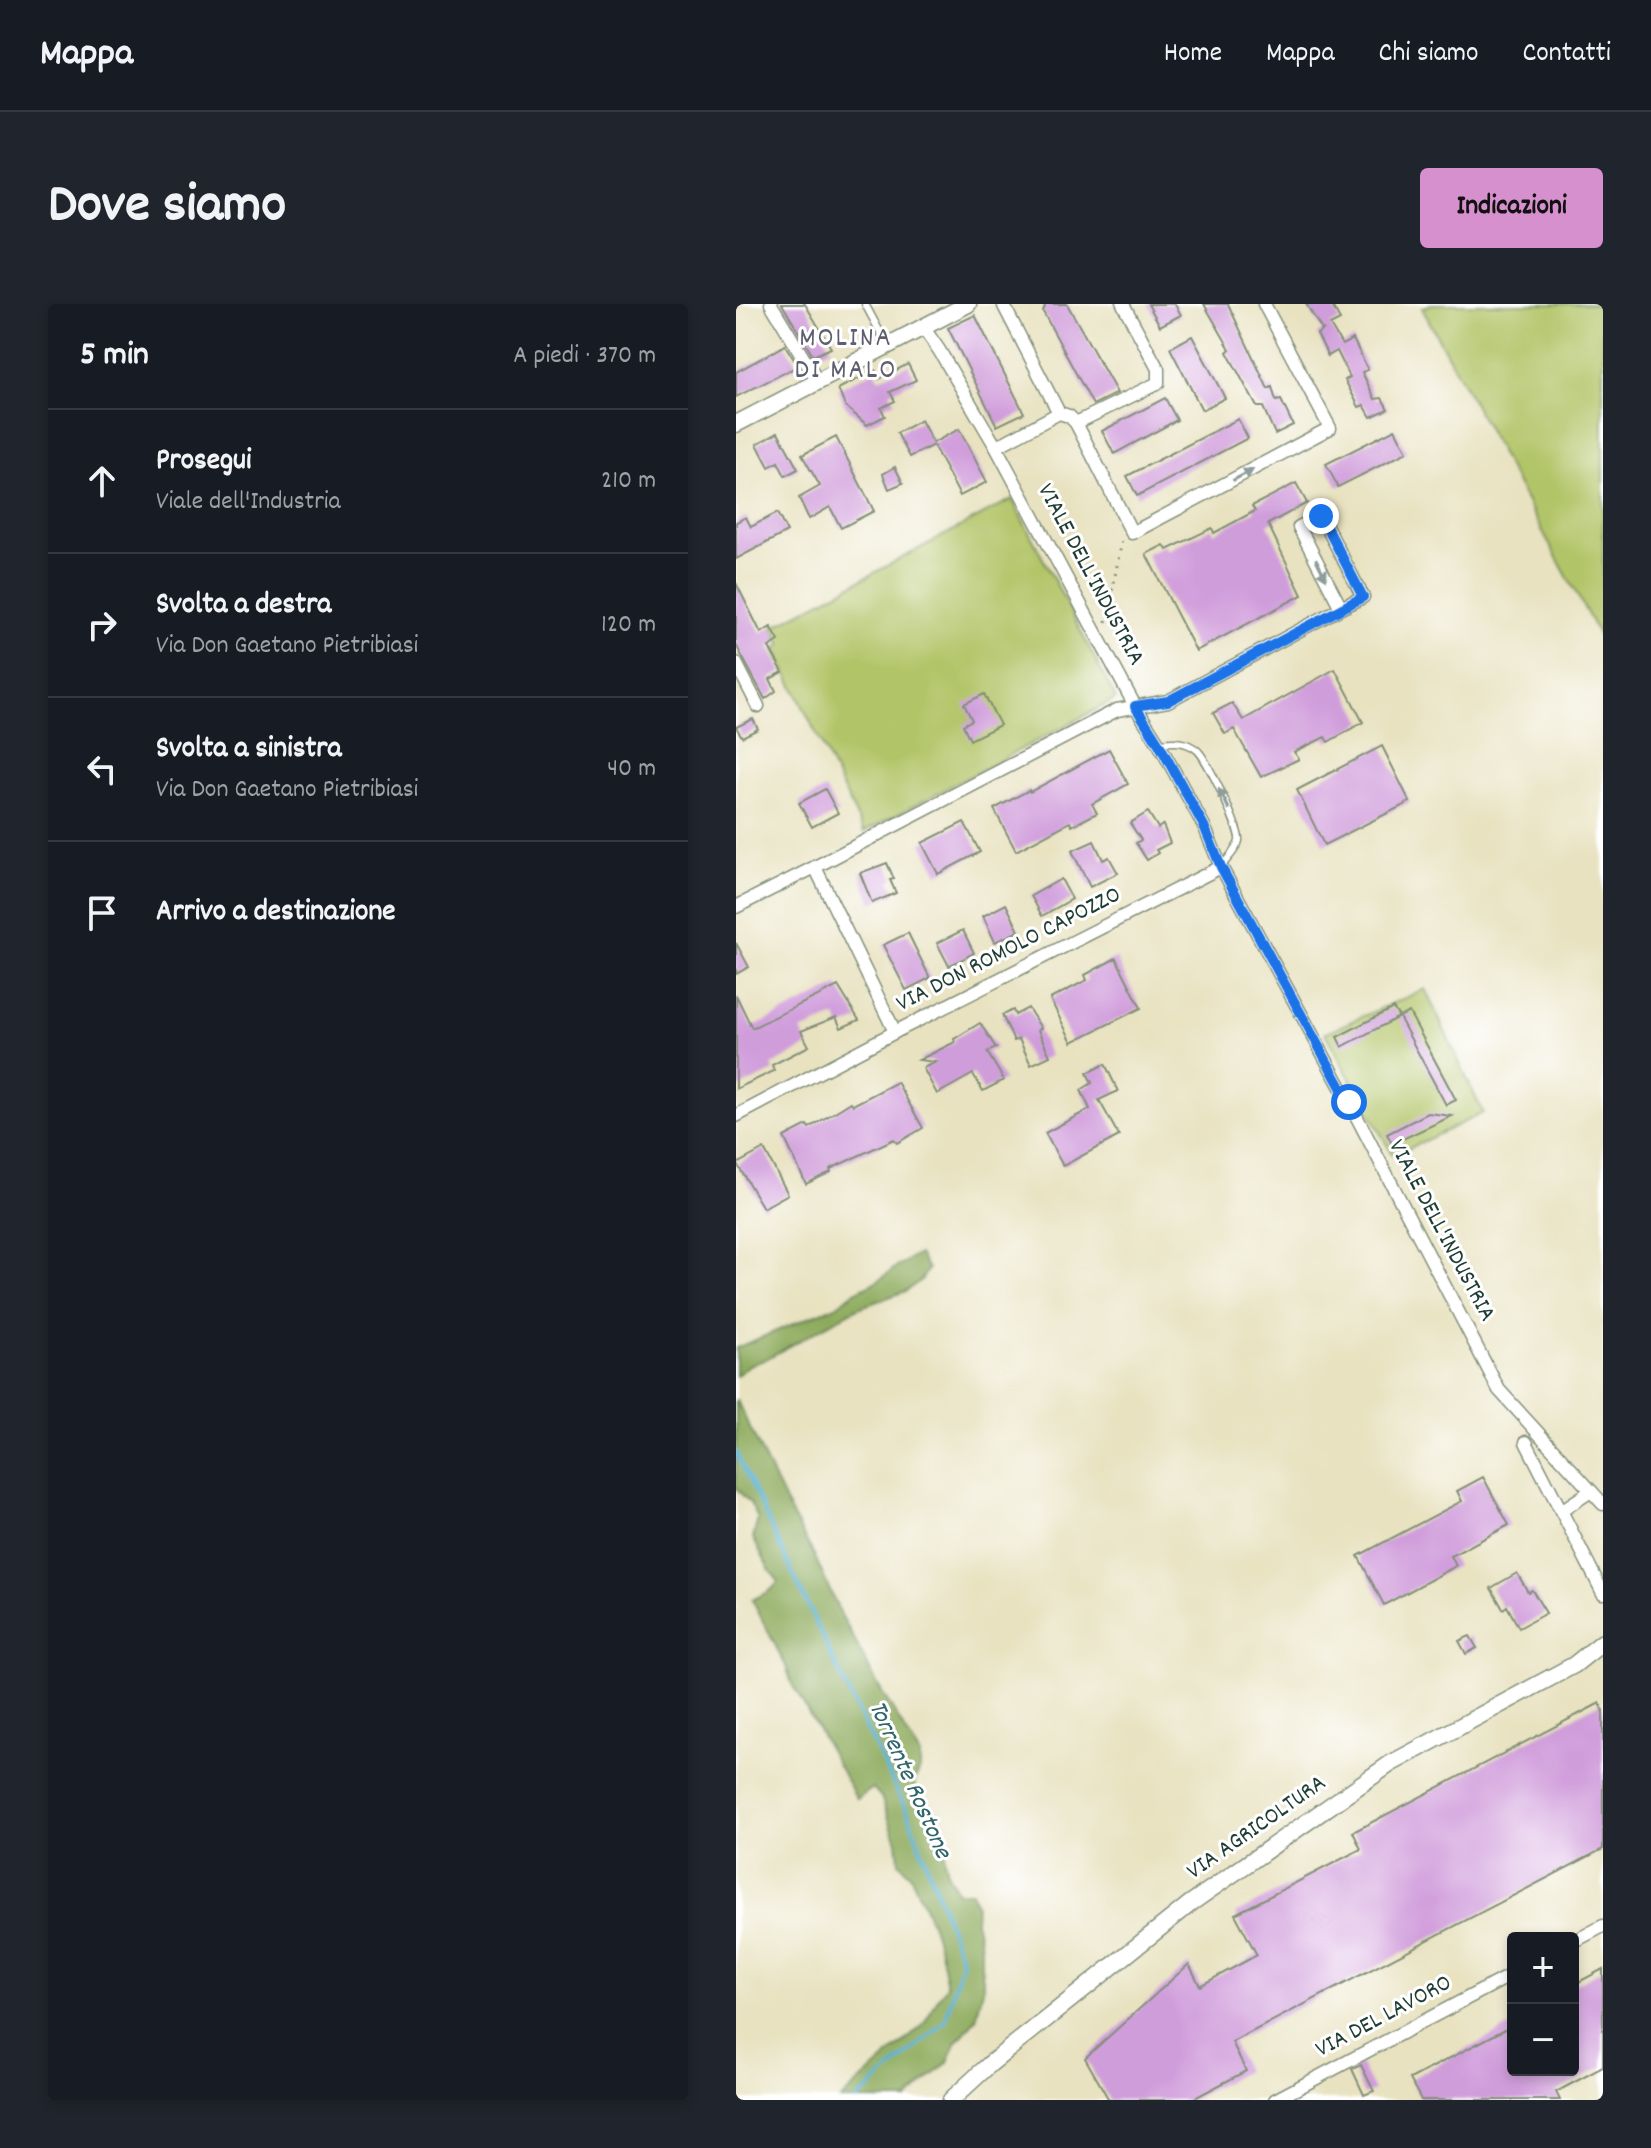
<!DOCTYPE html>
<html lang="it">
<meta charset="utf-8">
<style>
:root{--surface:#171b24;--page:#20242c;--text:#f1f3f6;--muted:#9ea1a6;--line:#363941;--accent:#d690ce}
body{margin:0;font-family:Dekko,sans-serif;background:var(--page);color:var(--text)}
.controls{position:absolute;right:24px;bottom:24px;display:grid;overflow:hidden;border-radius:8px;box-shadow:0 4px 12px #0003}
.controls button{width:72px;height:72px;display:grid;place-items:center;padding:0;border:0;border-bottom:2px solid var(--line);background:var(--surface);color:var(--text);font:40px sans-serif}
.stop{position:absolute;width:24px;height:24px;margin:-18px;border:6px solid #1a73e8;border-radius:50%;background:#fff}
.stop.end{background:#1a73e8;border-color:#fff;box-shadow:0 2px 8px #0008}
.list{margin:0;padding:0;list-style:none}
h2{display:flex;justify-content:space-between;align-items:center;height:104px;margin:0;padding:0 32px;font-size:34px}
h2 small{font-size:26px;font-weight:400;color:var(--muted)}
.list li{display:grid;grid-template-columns:52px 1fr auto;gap:24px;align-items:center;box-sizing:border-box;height:144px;padding:0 32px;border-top:2px solid var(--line)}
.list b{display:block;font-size:30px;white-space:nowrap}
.list p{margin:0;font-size:26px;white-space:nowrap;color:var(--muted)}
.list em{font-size:26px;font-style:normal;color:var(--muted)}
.icon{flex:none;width:44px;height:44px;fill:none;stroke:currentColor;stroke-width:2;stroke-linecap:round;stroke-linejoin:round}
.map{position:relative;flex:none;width:867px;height:1796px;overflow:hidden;border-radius:8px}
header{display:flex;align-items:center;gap:48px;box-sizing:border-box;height:112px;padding:0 40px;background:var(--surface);border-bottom:2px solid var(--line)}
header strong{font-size:38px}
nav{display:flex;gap:44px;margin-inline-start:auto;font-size:28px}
.intro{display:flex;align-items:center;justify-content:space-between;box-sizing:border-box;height:192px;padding:0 48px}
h1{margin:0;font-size:56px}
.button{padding:20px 36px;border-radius:8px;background:var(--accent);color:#111;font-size:28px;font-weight:700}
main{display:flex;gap:48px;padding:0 48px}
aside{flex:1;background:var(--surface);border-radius:8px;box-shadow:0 4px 12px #0003}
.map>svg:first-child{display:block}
.green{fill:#b2c468;stroke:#68804e;stroke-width:2}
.forest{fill:#8daa5c;stroke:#567448;stroke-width:2}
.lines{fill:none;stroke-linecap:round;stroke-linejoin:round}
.stream{stroke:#51aecf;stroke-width:4}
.building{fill:#d09ddb}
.lane-casing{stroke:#84907a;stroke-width:9}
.street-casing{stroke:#84907a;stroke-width:15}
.secondary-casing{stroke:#84907a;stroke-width:19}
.path{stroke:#84907a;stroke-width:3;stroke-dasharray:2 6;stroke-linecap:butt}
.lane{stroke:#fff;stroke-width:6}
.street{stroke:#fff;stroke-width:12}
.secondary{stroke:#fff;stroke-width:16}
.oneway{fill:#8f9e9a}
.route{stroke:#1a73e8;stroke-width:10}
.labels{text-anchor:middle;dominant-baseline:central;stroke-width:6;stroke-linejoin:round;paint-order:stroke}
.street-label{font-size:24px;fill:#1f3d34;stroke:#fff}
.water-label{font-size:26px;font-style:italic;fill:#30656a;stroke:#fff}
.quarter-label{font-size:28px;letter-spacing:2px;fill:#5d5f6e;stroke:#fff}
</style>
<header>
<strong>Mappa</strong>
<nav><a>Home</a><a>Mappa</a><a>Chi siamo</a><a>Contatti</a></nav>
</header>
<div class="intro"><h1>Dove siamo</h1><a class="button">Indicazioni</a></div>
<main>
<aside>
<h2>5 min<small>A piedi · 370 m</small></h2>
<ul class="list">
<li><svg class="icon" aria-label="ahead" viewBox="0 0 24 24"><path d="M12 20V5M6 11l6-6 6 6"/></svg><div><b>Prosegui</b><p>Viale dell'Industria</p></div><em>210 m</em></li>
<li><svg class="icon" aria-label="right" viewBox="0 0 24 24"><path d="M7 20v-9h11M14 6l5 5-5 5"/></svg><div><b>Svolta a destra</b><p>Via Don Gaetano Pietribiasi</p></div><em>120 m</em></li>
<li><svg class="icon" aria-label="left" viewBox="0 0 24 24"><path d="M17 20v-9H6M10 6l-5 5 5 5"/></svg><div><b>Svolta a sinistra</b><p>Via Don Gaetano Pietribiasi</p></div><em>40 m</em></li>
<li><svg class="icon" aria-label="arrive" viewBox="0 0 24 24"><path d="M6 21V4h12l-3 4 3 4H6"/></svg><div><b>Arrivo a destinazione</b></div></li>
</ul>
</aside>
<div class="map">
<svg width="867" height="1796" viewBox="0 0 867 1796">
<rect width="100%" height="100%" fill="#fff"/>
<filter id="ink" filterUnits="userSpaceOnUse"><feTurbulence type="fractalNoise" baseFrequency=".0125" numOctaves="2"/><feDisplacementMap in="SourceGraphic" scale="16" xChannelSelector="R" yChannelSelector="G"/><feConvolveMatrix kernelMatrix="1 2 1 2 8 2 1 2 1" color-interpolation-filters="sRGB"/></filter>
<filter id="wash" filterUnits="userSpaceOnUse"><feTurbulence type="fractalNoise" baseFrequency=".006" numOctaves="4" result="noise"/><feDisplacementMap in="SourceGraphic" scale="32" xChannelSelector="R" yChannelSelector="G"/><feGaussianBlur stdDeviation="1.8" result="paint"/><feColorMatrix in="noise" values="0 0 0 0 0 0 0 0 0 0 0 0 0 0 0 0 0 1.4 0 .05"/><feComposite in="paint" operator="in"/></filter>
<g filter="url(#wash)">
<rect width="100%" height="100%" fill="#e8e2c0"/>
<g class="green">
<path d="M695 0H867V339L686 4Z"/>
<path d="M276 195 380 395 128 528 39 345 46 341 37 323Z"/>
<path d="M689 685 747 809 657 852 589 729Z"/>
</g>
<g class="forest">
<path d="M183 950 192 965 185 976 170 987 122 1004 28 1056 13 1061 0 1072V1044L100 1002 117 989 143 976 159 964Z"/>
<path d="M0 1095 49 1198 78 1251 102 1305 144 1385 184 1451V1465L178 1478 181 1494 196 1516 210 1541 208 1554 211 1568 221 1588H235L240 1601 239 1617 245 1642V1662L248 1681 240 1715 220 1739 212 1758 171 1796H104L186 1722C196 1709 200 1694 211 1682L204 1646 194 1616 174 1570 163 1558 161 1537 145 1493 137 1484 121 1495 56 1380 50 1362 16 1296C25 1291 38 1287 42 1277L33 1265 17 1234 22 1215 14 1199 0 1184Z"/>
</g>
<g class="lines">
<path class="stream" d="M0 1148 116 1396 171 1507 226 1657 209 1718 120 1796"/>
</g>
<g id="blocks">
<g class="building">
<path d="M46 0H69L95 44 77 52Z"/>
<path d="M310 0H331L381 89 357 101 307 8Z"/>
<path d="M412 0H439L445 11 424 22Z"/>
<path d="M468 0H492L532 85 536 83 540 97 545 96 557 121 539 130 527 103H521L491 48 494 45Z"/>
<path d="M570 0H595L604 16 594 21 606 41 617 35 632 66 626 68 639 95 646 94 652 105 635 113 628 101 623 103 609 76 614 73 601 47 592 52 581 30 588 25 586 26Z"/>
<path d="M239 11 288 109 261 122 212 24Z"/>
<path d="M456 32 489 94 466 106 434 44Z"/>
<path d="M49 41 62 62 0 93V68Z"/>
<path d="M172 60 180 76 154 88 159 97 145 104 149 112 131 121 109 102 102 85 139 66 143 75Z"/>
<path d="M429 94 441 116 378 150 366 127Z"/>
<path d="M502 115 512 134 401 192 391 172Z"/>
<path d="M185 116 197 139 223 125 251 178 224 192 197 141 174 153 161 129Z"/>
<path d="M659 125 671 148 602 183 590 160Z"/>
<path d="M42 128 62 165 49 172 42 158 33 163 21 140Z"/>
<path d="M100 133 138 207 105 224 94 203 73 215 63 194 84 182 66 151Z"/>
<path d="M159 163 167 179 153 185 147 170Z"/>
<path d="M560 179 571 199 532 220 566 291 460 347 410 250 428 241 431 246 476 224 478 229 519 207 516 202Z"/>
<path d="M41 209 51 228 0 255V218L10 213 15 223Z"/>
<path d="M0 279 25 329 35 323 43 337 33 343 47 368 34 375 40 387 29 395 0 341Z"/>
<path d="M599 365 627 418 592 438 589 433 558 448 563 455 525 473 498 425 489 430 477 409 496 399 507 416Z"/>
<path d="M248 390 264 421 234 436 227 421 236 416 228 400Z"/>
<path d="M17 415 22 425 6 433 0 423Z"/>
<path d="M646 442 674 498 588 541 561 486Z"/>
<path d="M373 445 392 480 356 500 361 509 336 522 334 518 280 547 258 505 293 486 294 488Z"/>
<path d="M89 485 102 509 76 523 63 499Z"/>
<path d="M412 508 422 524 427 521 434 539 420 546 422 549 411 556 400 539 405 536 394 519Z"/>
<path d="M228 518 244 548 202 570 186 539Z"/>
<path d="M358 537 367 556 373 553 382 569 354 583 336 547Z"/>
<path d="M151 559 158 575 154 576 160 589 136 599 124 569Z"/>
<path d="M325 575 336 595 306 612 295 592Z"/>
<path d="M270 600 283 627 259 638 247 612Z"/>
<path d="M227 626 238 649 213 662 201 639Z"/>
<path d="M172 629 194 674 170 686 147 641Z"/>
<path d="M0 639 13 663 0 670Z"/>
<path d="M380 654 405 704 336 738 314 695 351 676 349 671Z"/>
<path d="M102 682 123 716 105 724 100 713 65 727 73 742 36 761 38 767 0 785V691L16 724Z"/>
<path d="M292 704 305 724 302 726 314 752 295 761 283 735 278 737 266 711 277 706 279 711Z"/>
<path d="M657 704 663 713 606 743 601 733Z"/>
<path d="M673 708 720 796 710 801 663 713Z"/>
<path d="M244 719 260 744 251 748 268 776 247 787 237 770 201 790 187 764 200 758 183 756 219 738 218 735Z"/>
<path d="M369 760 382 787 363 796 383 832 327 862 309 829 354 805 345 786 356 779 351 769Z"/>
<path d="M161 778 187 824 161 839 158 835 94 865 95 868 70 880 48 833 71 821 73 824 115 798 117 801Z"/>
<path d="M692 809 716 812 656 840 651 830Z"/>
<path d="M28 845 52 890 27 904 1 860Z"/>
<path d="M747 1173 773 1221 715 1252 720 1262 648 1301 622 1252 726 1197 721 1187Z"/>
<path d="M781 1269 792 1288 796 1286 810 1309 783 1324 771 1302 767 1305 755 1284Z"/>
<path d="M734 1332 741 1344 730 1350 723 1337Z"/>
<path d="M864 1399 867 1406V1545L496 1738 510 1767 455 1796H373L349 1754 453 1660 464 1682 521 1651 499 1610 625 1545 617 1528Z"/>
<path d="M867 1665V1763L820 1788 824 1796H685L674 1775 777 1721V1766H837V1681Z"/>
<path d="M625 1761 638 1787 628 1791 616 1765Z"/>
</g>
</g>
</g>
<g filter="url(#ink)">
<use href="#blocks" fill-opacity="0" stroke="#84907a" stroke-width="2"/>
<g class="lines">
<g class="lane-casing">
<g id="lane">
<path d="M129 0 151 41"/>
<path d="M425 439C438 437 450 437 461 446 470 453 505 526 503 537 501 546 490 556 485 563"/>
</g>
</g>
<g class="street-casing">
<g id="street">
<path d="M35 0 82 78"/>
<path d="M268 2 323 109"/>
<path d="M187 23 203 46 260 143 399 402 423 440 468 522 485 563 613 798 763 1086 867 1200"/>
<path d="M340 119 422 79V65L387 0"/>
<path d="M260 143 323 109 333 112 340 119 396 229 594 124 528 0"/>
<path d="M0 359 22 402"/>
<path d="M485 563 159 728 79 563 381 406 432 397 605 304 627 293 585 212 563 223 605 304"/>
<path d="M0 603 79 563"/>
<path d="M0 812 159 728"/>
<path d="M790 1138 867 1289"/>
<path d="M825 1207 855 1187"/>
<path d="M837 1638 867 1622"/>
<path d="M539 1796 777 1670"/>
</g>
</g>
<g class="secondary-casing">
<g id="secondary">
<path d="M0 120 232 0"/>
<path d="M215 1796 254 1760 455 1599 654 1460 838 1361 867 1338"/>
</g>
</g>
<path class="path" d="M370 318 386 236"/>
<use href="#lane" class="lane"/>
<use href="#street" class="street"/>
<use href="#secondary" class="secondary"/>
</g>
<defs><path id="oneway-solid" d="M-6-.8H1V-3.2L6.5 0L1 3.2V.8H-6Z" transform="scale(2)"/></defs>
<g class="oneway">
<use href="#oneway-solid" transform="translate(507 171) rotate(-28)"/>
<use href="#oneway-solid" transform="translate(585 265) rotate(63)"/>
<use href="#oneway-solid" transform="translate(488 495) rotate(-117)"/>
</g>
</g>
<g class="lines" filter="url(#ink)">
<path class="route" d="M585 212 627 293 432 397 399 402 423 440 468 522 485 563 613 798"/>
</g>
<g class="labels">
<g class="street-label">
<text transform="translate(354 271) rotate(62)">VIALE DELL'INDUSTRIA</text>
<text transform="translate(273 646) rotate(-27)">VIA DON ROMOLO CAPOZZO</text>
<text transform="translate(705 927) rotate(62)">VIALE DELL'INDUSTRIA</text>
<text transform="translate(521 1524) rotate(-35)">VIA AGRICOLTURA</text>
<text transform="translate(648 1713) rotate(-28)">VIA DEL LAVORO</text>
</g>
<g class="water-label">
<text transform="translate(173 1476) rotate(66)">Torrente Rostone</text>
</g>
<g class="quarter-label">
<text x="110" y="36">MOLINA<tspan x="110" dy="32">DI MALO</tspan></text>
</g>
</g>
</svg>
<div class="controls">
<button>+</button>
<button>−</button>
</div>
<div class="stop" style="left:613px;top:798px"></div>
<div class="stop end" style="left:585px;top:212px"></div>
</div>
</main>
